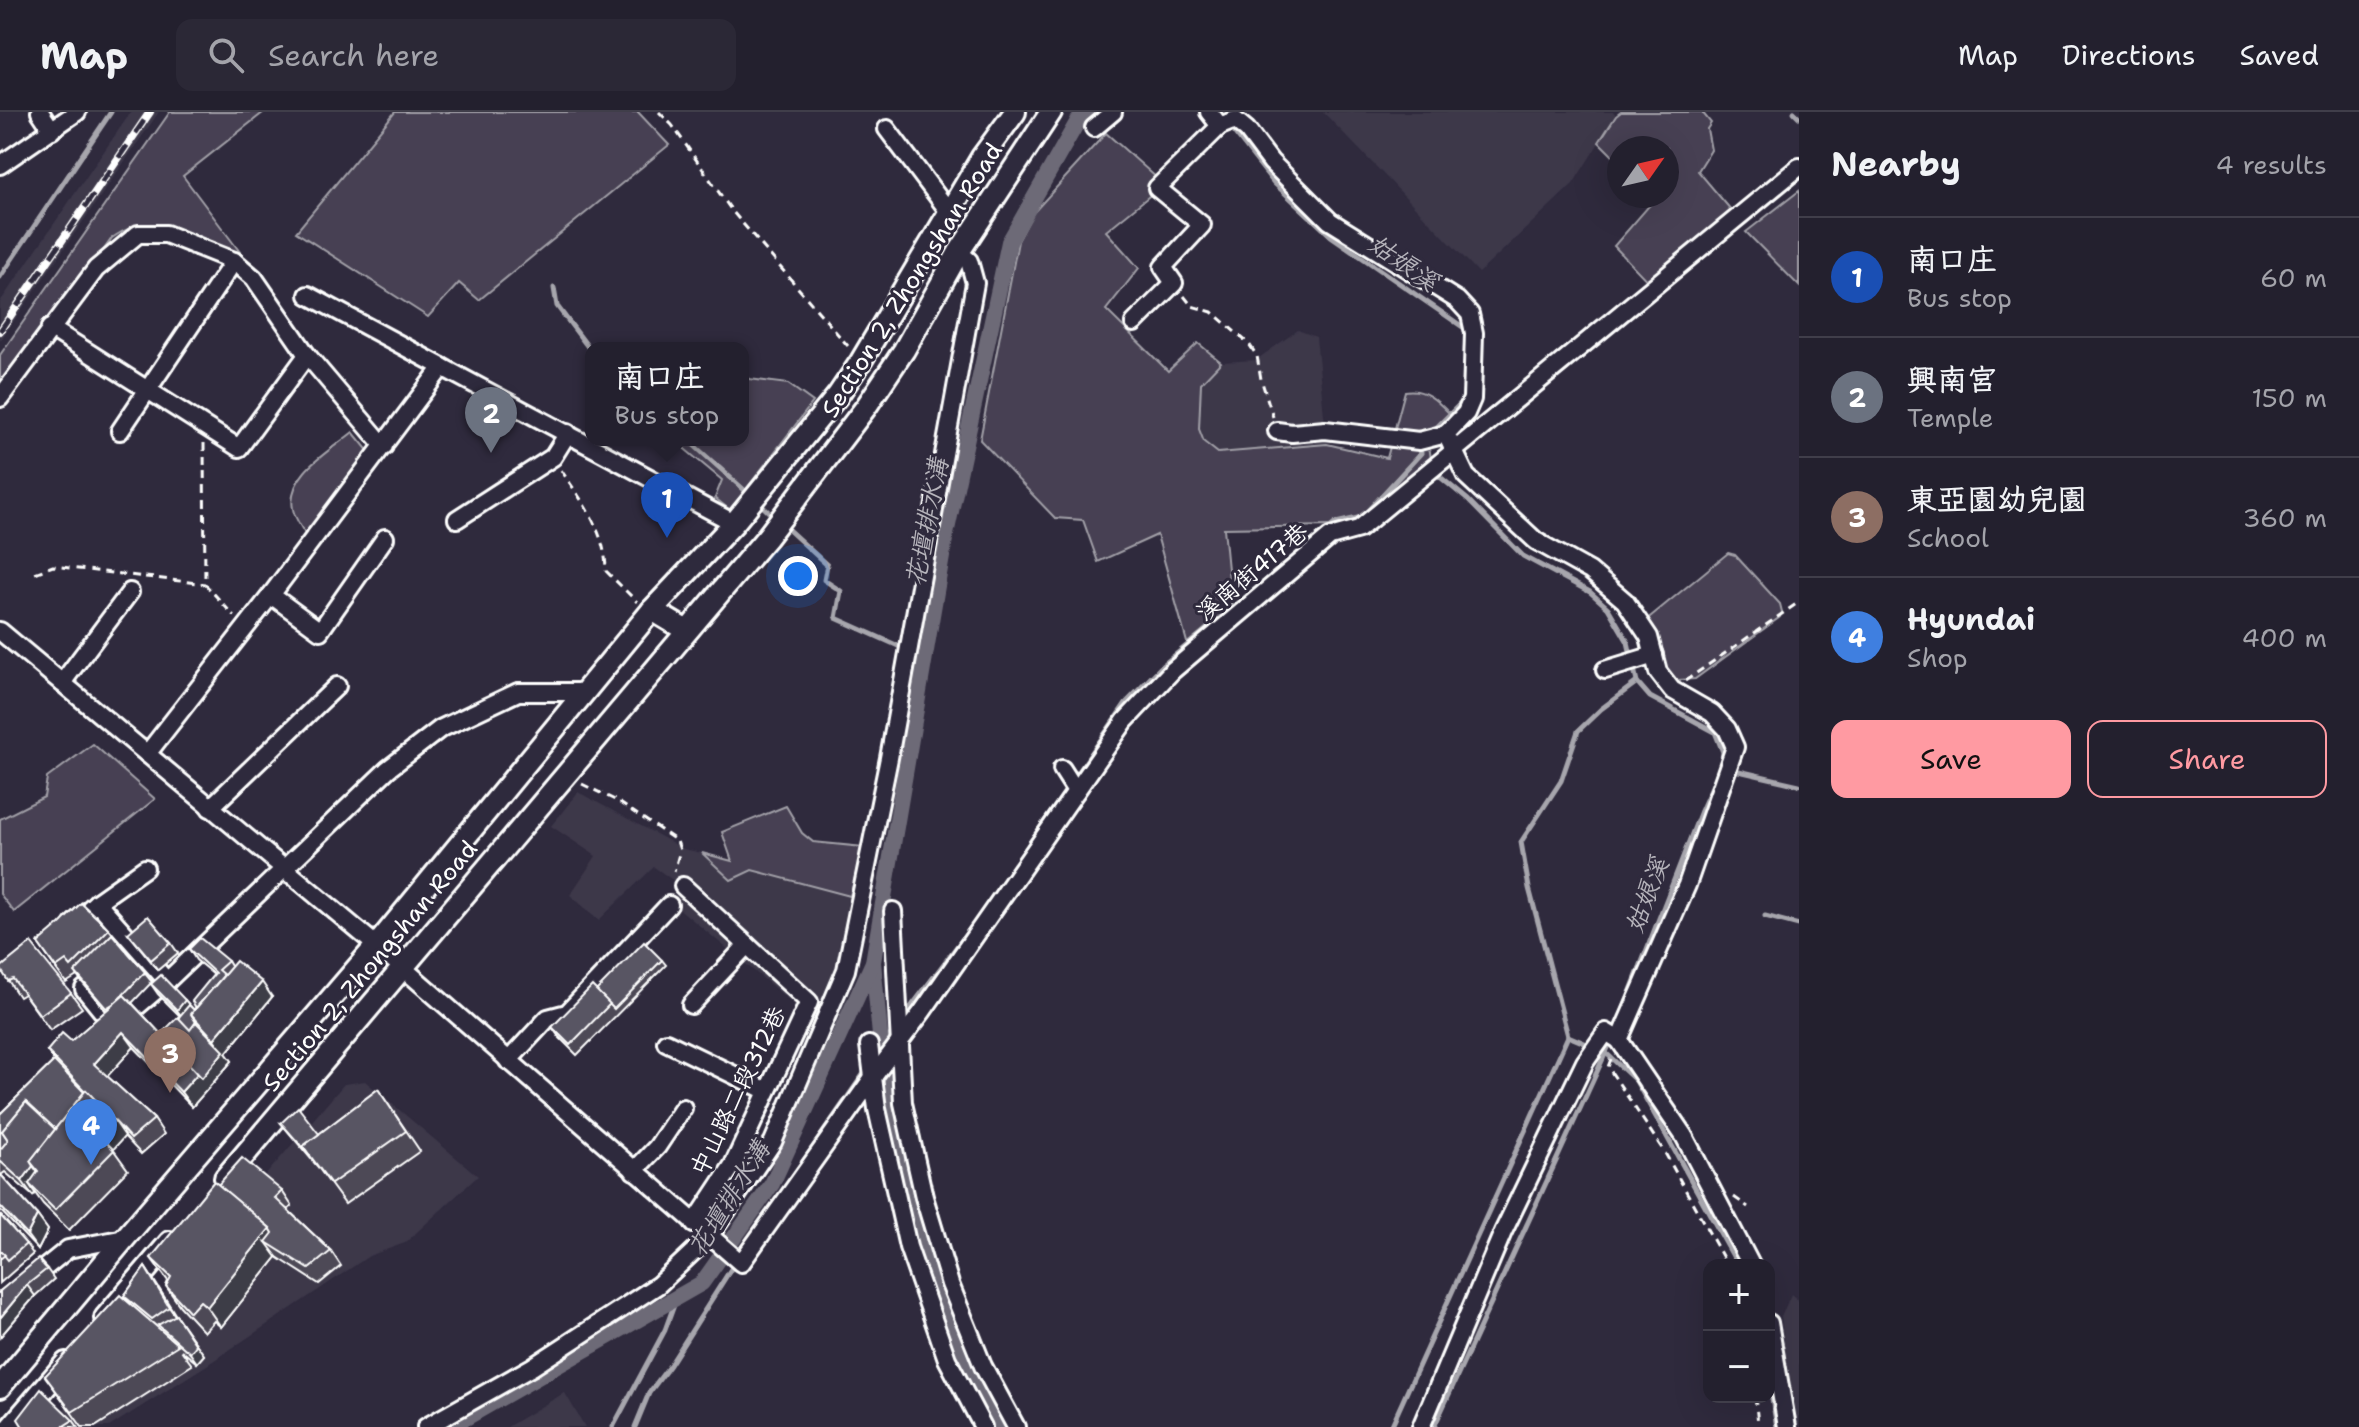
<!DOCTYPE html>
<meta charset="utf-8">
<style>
:root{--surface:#23202e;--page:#2b2836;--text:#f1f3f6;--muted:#a3a3aa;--line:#403e4a;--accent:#ff9aa2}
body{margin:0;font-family:"Shantell Sans","LXGW WenKai TC",sans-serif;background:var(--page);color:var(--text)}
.controls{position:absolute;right:24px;bottom:24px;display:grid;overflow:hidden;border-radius:16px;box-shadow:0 8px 32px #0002}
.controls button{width:72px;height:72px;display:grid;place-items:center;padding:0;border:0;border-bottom:2px solid var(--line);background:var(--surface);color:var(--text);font:40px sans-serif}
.compass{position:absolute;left:1607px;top:24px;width:72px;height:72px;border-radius:50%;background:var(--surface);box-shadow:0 8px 32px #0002;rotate:56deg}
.you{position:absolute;left:798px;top:464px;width:28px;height:28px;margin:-20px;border:6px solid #fff;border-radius:50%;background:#1a73e8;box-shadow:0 0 0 12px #1a73e833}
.badge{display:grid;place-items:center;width:52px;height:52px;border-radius:50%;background:var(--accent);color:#fff;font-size:26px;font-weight:700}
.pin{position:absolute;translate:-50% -66px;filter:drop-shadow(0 2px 4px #0008)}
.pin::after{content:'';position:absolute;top:42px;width:28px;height:24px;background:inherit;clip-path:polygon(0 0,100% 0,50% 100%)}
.popup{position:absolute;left:585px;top:230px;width:164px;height:104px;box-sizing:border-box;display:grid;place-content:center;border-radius:16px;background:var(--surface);filter:drop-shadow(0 2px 6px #0005);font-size:26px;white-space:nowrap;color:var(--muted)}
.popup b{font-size:30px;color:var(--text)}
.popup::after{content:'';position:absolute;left:50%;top:100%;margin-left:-16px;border:16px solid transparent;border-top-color:var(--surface)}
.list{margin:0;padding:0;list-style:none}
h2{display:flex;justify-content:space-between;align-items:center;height:104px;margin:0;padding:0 32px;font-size:34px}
h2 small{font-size:26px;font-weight:400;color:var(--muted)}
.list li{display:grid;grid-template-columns:52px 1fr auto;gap:24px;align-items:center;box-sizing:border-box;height:120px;padding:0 32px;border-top:2px solid var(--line)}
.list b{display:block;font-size:30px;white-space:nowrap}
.list p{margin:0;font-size:26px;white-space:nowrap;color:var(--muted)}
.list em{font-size:26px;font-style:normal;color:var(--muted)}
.actions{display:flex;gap:16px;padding:24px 32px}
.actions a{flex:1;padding:18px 0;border:2px solid var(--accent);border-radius:16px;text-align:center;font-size:28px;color:var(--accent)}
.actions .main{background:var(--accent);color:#111}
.icon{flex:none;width:44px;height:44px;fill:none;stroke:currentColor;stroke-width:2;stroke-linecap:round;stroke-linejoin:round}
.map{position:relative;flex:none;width:1799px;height:1315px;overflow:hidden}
header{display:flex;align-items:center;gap:48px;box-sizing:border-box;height:112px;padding:0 40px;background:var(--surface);border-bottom:2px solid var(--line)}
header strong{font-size:38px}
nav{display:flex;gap:44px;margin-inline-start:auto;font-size:28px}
.search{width:560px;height:72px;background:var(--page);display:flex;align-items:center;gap:20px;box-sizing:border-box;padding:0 28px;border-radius:16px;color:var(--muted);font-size:30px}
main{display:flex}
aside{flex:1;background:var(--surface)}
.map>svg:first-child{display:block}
.built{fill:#3c3749}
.green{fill:#464152;stroke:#a2a0a8;stroke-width:2}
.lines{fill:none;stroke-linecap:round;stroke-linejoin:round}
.stream{stroke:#a7a6ad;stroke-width:5}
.canal{stroke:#6d6a77;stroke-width:16}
.minor-casing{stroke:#fff;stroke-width:22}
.major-casing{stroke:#fff;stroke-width:26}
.path{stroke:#fff;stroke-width:3;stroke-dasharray:8 6;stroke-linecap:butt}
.minor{stroke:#2f2a3d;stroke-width:16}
.major{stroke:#2f2a3d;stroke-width:20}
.rail-casing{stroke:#fff;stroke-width:8}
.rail{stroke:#2f2a3d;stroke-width:5;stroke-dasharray:15;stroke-linecap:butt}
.wall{fill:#4d4956;stroke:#fff;stroke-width:2}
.shaded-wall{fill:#3e3c46;stroke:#fff;stroke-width:2}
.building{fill:#595564;stroke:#fff;stroke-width:2}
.labels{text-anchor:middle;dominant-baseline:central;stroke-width:6;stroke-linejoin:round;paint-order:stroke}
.street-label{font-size:24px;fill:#fff;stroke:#2f2a3d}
.water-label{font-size:26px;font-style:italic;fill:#b6b4bb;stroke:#2f2a3d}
</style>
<header>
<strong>Map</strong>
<div class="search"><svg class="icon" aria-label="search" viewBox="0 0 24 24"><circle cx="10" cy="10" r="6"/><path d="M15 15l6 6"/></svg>Search here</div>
<nav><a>Map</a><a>Directions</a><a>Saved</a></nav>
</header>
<main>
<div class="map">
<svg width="1799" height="1315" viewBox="0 0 1799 1315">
<rect width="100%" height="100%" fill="#2f2a3d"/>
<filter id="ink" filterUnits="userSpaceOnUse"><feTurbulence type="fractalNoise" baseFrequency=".0125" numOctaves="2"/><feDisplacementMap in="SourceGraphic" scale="16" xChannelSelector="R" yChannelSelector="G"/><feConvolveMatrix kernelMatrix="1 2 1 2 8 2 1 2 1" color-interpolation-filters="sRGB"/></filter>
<g filter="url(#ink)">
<g class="built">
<path d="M131 0H159L0 229V190Z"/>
<path d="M1323 0H1613L1616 4 1573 72 1479 161Z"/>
<path d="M1298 218 1316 225 1327 332 1218 341 1204 330 1199 317 1201 271 1221 250 1256 248Z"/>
<path d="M578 680 684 737 702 741 731 768 752 758 850 784 844 837 820 909 801 898 677 795 674 769 654 755 599 808 570 783 596 744 551 714Z"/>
<path d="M365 969 478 1064 405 1131 369 1144 207 1253 109 1315H49L344 972Z"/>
<path d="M1791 1182 1799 1189V1315H1792L1781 1205Z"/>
<path d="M565 1281 585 1315H507L564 1281Z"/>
</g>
<g class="green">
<path d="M170 0H264L183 64 246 148 242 155 152 114C136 112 125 117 112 126L0 286V243Z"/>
<path d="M395 0H638L669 33 479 188 459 171 428 205 296 120Z"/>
<path d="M1621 0H1702L1711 11 1707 17 1711 38 1698 59 1737 105 1653 175 1614 134 1655 87 1653 84H1667V36H1619V50L1599 30 1616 4Z"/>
<path d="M1106 21 1158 67 1153 81 1106 119 1139 156 1106 198 1168 259 1198 231 1221 250 1201 271 1199 317 1204 330 1218 341 1327 332 1387 346 1405 279C1429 275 1442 295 1458 310L1429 332 1432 356 1350 421 1334 414 1224 416 1232 499 1188 534 1157 423 1098 450 1083 408 1055 406 980 328 1018 129 1033 101Z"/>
<path d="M1799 79V174L1746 120Z"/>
<path d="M743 261 749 267 788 272 813 290 730 398 715 386 722 368 674 328H743Z"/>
<path d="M353 320 370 341 307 426C303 417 294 406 293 397 286 362 330 339 353 320Z"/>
<path d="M1728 441 1735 443 1780 492 1782 500 1780 505 1695 567 1678 568 1671 564 1645 509Z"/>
<path d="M93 632 155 687 14 800 0 782V707L44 685 47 666Z"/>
<path d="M786 694 802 721 813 730 863 735 850 784 752 758 731 768 702 741 732 749 722 720Z"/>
</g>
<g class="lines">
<g class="stream">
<path d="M1794 0 1799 5"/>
<path d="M1230 15 1274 71 1331 124 1470 220"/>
<path d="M0 165 111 0"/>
<path d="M554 176 557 194 591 239"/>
<path d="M1433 319 1463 289 1465 273"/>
<path d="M688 328 750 383"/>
<path d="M1439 364 1468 388 1523 444 1590 480 1608 496 1628 530 1637 570 1650 585 1715 620 1723 640 1721 654 1701 699 1617 914"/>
<path d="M758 390 774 405"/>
<path d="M781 411 827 453 824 468 841 479 836 506 925 546"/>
<path d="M1324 421 1336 411 1362 405 1421 341"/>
<path d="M1730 657 1799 673"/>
<path d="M1029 732 1126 591 1162 554 1310 432"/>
<path d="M1765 804 1799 813"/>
<path d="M902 907 976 809"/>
<path d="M1568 924 1594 935"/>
<path d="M1606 941 1636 969 1738 1153"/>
<path d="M874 946 894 918"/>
<path d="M786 1074 867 957"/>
<path d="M1769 1270 1777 1315"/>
<path d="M613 1315 665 1218 677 1185"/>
<path d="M635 1315 649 1281 670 1253 736 1149"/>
<path d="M1391 1315 1568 924 1529 776 1521 730 1561 669 1578 619 1601 597 1637 570"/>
<path d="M1434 1315 1612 927"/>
</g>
<g class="canal">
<path d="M873 850 881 934 909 1088 941 1193 1001 1315"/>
<path d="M450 1315 702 1171 772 1072 873 850 945 427 1009 130 1078 9 1087 0"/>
</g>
<g class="minor-casing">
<g id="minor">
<path d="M40 0 52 18"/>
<path d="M1209 0 1220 14 1235 8 1247 18 1271 50 1330 109 1457 188 1470 202 1474 221 1472 287 1466 301 1446 322 1466 364 1536 429 1590 459 1625 489 1649 525 1658 560 1672 578 1712 601 1727 617 1735 635 1687 773 1619 928"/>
<path d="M1094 16 1113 0"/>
<path d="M887 17 950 101"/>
<path d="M0 53 77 0"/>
<path d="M308 183 442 255"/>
<path d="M1134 211 1174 171 1163 155 1202 113 1157 76 1220 14"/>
<path d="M50 216 239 336 307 243"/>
<path d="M0 286 96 157 138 122H166L234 149 254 166 307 243 384 334"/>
<path d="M120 319 234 149"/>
<path d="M1277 319 1292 321 1325 318 1419 329 1446 322"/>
<path d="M457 407 553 345 568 321"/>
<path d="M271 483 320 519 385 426"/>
<path d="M0 519 402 855 741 1151 874 964 922 900 1125 609 1172 559 1330 425 1359 417 1799 55"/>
<path d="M1605 558 1654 543"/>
<path d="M62 571 130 480"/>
<path d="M147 642 271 483 442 255 734 411"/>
<path d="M1062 657 1076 679"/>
<path d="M210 696 337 574"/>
<path d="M683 774 809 890 733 1053 694 1112"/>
<path d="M97 790 167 869"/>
<path d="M893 799 903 991 924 1085 950 1172 983 1254 1016 1315"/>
<path d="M73 812 97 790 145 756"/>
<path d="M84 877 114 914 167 869 388 657 440 617 518 580H584"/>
<path d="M691 893 747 833"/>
<path d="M666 930 767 979"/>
<path d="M869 933 877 997 908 1135 947 1247 983 1315"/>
<path d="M508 949 548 906 567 901 669 793"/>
<path d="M634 1059 657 1035 683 996"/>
<path d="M0 1192 68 1137 125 1126"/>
<path d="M1769 1211 1787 1315"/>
<path d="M426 1315 532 1255 658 1173 709 1125 773 1030 846 858 889 646 975 171 969 149 959 140"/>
<path d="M1421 1315 1503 1120 1585 950 1606 920 1619 928 1684 1024 1751 1153"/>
</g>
</g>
<g class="major-casing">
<g id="major">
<path d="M652 498 687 519"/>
<path d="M225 1066 767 425 866 295 904 238 959 140 1051 0"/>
<path d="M105 1206 170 1130"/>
<path d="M0 1275 125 1126 376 834 652 498 734 411 838 283 861 249 982 45 1015 0"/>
<path d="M11 1315 66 1251"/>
</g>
</g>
<g class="path">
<path d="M659 0 672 13 732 99 848 234"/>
<path d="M1184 184 1192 194 1212 200 1249 232 1257 244 1261 267 1273 305"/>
<path d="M204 331 205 472 234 504"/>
<path d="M561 358C582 389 606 420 606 459L637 490"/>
<path d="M35 461 53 454 205 472"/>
<path d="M1685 569 1799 490"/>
<path d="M582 672 617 689 677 729 680 738 674 760"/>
<path d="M1611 947 1608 955 1665 1041 1727 1153"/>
<path d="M1734 1085 1748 1095"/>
<path d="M1755 1285 1758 1311"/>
</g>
<use href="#minor" class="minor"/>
<use href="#major" class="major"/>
<g class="rail-casing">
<path id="rail" d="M0 219 150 0"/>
</g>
<use href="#rail" class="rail"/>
</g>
<g class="wall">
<path d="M109 817 152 870 132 891 176 938 177 937 164 919 180 904 158 882 151 872 185 888 194 898 214 863 196 848 189 837 228 849 231 854 272 885 226 941 232 949 192 995 134 935 107 964 154 1007 164 1022 141 1042 124 1024 113 1037 128 1058 69 1118 43 1092 35 1081 33 1084 5 1060 1 1063 37 1103 48 1118 38 1138 0 1098V1002L54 949 47 939 71 929 106 899 77 864 66 871 38 831Z"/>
<path d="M128 821 171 831 178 841 158 858Z"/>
<path d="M662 848 666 853 577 943 559 925 552 915 596 879Z"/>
<path d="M0 856 71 881 82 896 50 918 24 882 19 885Z"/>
<path d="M378 977 420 1039 345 1092 317 1054 281 1011 319 1022Z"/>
<path d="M218 1073 282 1079 292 1094 288 1098 331 1139 341 1154 319 1172 277 1145 221 1215 214 1209 204 1220 180 1194 166 1174 168 1169 151 1146Z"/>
<path d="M0 1103 26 1132 33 1142 0 1171Z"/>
<path d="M145 1155 175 1203 204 1243 197 1251 181 1238 192 1253 95 1315H82L45 1264 130 1191 124 1184Z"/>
<path d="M47 1157 54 1167 35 1184 0 1225V1179Z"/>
<path d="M73 1308 78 1315H23Z"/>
</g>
<g class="shaded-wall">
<path d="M262 870 272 885 226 941 232 949 192 995 181 980 198 961 223 940 214 927Z"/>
<path d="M185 888 193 898 184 908 177 898Z"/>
<path d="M123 920 134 935 105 967 94 952Z"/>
<path d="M111 1004 125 1024 110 1041 96 1020Z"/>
<path d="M33 1054 44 1069 29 1072 35 1081 33 1084 22 1069Z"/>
<path d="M37 1103 48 1118 38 1138 27 1123Z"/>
<path d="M270 1116 284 1136 266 1130 277 1145 221 1215 207 1195Z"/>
<path d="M145 1155 155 1170 180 1210 169 1195Z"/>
<path d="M27 1173 35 1184 0 1225V1206Z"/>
<path d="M176 1203 204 1243 197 1251 190 1241Z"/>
</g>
<g class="building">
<path d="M81 791 109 817 71 855 66 849 56 856 38 831 60 812Z"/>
<path d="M148 804 171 831 151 848 128 821Z"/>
<path d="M112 822 145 860 116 890 106 896 75 860Z"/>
<path d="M200 826 228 849 218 858 224 863 196 896 192 889 215 861 189 837Z"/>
<path d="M644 830 662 848 614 897 596 879Z"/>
<path d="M31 831 71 881 40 903 13 867 8 869 0 856Z"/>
<path d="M236 849 262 870 214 927 191 902Z"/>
<path d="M161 863 185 888 177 898 151 872Z"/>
<path d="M592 874 610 892 570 933 552 915Z"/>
<path d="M124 883 198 961 181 980 123 920 94 952 154 1007 131 1027 86 978 85 979 47 939 62 921 71 929Z"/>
<path d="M189 893 194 898 191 902 197 912 196 910 190 918 178 906Z"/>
<path d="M178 905 190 918 196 910 224 939 202 966 176 938 178 937 164 919Z"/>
<path d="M54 949 84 980 55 1017 26 990 2 1019 8 1028 0 1038V1002Z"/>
<path d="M378 977 406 1019 331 1072 303 1034Z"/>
<path d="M86 978 111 1004 96 1020 114 1038 55 1098 29 1072 38 1059 30 1049Z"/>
<path d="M26 990 55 1017 30 1049 33 1054 22 1069 0 1049V1038L8 1028 2 1019Z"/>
<path d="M298 995 319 1022 303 1034 310 1044 281 1011Z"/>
<path d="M242 1046 282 1079 275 1086 331 1139 309 1157 266 1130 273 1121 270 1116 218 1073Z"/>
<path d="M0 1062 37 1103 27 1123 0 1094Z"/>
<path d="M214 1069 270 1116 207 1195 200 1189 190 1200 166 1174 171 1165 151 1146Z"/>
<path d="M0 1103 26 1132 8 1148 0 1138Z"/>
<path d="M0 1138 5 1143 0 1147Z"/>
<path d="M38 1147 47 1157 27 1173 0 1206V1179Z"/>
<path d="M145 1155 169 1195 152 1207 124 1184Z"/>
<path d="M120 1183 178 1233 72 1300 45 1264Z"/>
<path d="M176 1203 196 1233 190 1241 158 1213Z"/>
<path d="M41 1277 73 1308 62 1315H23L18 1307Z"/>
</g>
</g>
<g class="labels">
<g class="street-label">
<text transform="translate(912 168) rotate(-58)">Section 2, Zhongshan Road</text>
<text transform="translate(1252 460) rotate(-40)">溪南街417巷</text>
<text transform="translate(370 854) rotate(-50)">Section 2, Zhongshan Road</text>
<text transform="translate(738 979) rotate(-64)">中山路二段312巷</text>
</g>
<g class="water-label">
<text transform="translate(1404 150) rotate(35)">姑娘溪</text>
<text transform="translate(926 410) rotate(-79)">花壇排水溝</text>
<text transform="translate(1646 783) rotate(-69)">姑娘溪</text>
<text transform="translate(728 1086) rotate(-58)">花壇排水溝</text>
</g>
</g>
</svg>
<div class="controls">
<button>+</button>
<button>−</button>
</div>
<svg class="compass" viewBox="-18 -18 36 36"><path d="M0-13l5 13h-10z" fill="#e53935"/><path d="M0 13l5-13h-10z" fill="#a3a3aa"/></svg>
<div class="you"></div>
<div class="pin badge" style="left:667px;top:426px;background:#1a4fb4">1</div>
<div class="popup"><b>南口庄</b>Bus stop</div>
<div class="pin badge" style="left:491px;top:341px;background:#6b7280">2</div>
<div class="pin badge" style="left:170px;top:981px;background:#8d6e63">3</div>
<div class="pin badge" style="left:91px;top:1053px;background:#3f7fe0">4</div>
</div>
<aside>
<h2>Nearby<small>4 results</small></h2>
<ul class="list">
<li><span class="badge" style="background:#1a4fb4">1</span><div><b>南口庄</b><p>Bus stop</p></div><em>60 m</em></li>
<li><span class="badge" style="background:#6b7280">2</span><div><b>興南宮</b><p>Temple</p></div><em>150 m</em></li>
<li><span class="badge" style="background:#8d6e63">3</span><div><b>東亞園幼兒園</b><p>School</p></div><em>360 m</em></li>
<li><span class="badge" style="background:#3f7fe0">4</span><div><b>Hyundai</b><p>Shop</p></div><em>400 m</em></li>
</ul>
<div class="actions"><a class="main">Save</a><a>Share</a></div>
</aside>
</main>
